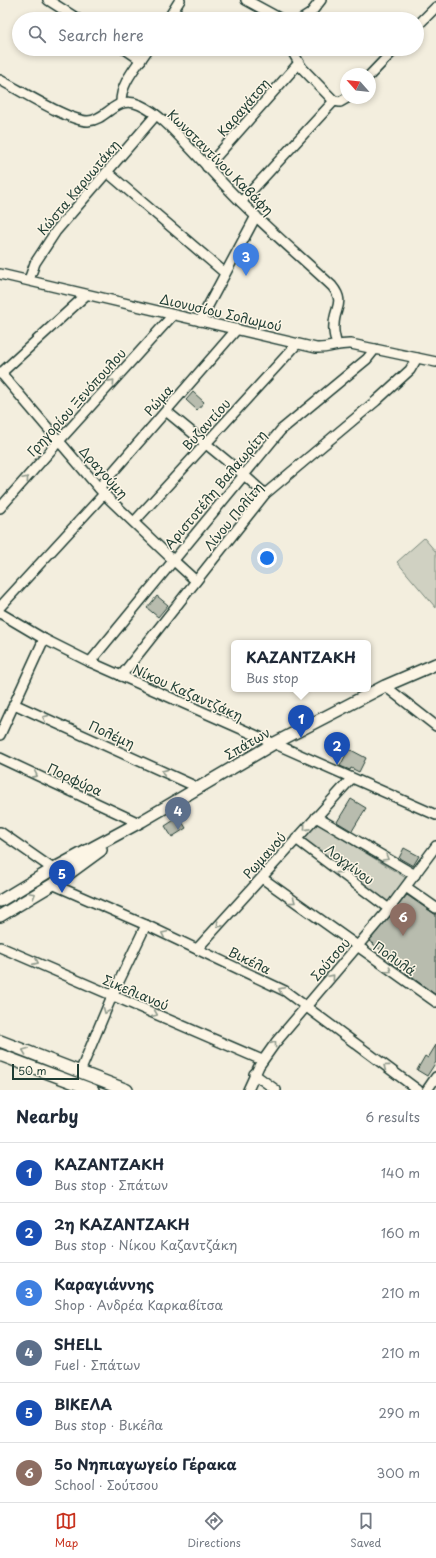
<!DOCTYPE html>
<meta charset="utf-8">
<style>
:root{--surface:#fff;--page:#f2f2f3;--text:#1f2937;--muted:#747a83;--line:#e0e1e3;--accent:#c8321e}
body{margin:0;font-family:"Playpen Sans",sans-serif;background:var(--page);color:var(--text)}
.compass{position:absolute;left:340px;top:68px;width:36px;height:36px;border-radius:50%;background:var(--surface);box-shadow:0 2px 6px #0003;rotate:297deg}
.scale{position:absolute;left:12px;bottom:10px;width:67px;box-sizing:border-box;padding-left:4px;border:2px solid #1f3d34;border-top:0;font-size:11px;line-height:14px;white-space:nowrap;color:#1f3d34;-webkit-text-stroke:3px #fcf5e5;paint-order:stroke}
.you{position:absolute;left:267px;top:558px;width:14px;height:14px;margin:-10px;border:3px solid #fff;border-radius:50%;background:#1a73e8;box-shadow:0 0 0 6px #1a73e833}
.badge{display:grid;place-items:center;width:26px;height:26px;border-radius:50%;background:var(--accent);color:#fff;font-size:13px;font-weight:700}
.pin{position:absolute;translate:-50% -33px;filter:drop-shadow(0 1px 2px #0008)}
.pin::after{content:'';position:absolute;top:21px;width:14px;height:12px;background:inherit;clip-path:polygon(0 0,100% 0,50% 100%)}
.popup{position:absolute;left:231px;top:640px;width:140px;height:52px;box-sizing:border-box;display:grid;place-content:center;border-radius:6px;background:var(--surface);filter:drop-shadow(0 1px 3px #0005);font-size:13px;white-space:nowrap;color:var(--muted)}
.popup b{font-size:15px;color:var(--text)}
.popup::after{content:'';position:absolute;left:50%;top:100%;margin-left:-8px;border:8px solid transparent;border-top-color:var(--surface)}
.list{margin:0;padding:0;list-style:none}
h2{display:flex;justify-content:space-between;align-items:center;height:52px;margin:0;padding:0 16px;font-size:17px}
h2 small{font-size:13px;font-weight:400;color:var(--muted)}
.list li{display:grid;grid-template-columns:26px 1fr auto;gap:12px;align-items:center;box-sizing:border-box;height:60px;padding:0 16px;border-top:1px solid var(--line)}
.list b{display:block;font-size:15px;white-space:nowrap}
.list p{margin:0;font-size:13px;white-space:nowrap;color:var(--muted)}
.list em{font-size:13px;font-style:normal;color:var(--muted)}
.icon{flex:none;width:22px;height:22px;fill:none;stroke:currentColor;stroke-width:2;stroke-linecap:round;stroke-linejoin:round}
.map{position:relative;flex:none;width:436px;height:1090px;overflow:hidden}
.search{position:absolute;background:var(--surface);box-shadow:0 2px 6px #0003;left:12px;right:12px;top:12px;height:44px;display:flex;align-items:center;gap:10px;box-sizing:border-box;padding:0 14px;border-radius:22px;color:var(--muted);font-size:15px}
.sheet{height:412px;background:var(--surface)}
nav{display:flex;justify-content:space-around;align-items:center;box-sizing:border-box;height:56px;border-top:1px solid var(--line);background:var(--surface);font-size:11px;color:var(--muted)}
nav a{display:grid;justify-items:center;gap:2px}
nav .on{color:var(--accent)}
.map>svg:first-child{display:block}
.green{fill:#d0d1c2;stroke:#78877b}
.building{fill:#b8bcae;stroke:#1f3d34}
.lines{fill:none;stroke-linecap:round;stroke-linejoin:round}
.minor-casing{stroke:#1f3d34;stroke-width:12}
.major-casing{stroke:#1f3d34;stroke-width:14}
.minor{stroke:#fcf5e5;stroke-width:9}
.major{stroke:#fcf5e5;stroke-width:11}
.oneway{stroke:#8e998c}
.labels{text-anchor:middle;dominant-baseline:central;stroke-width:3;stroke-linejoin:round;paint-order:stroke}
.street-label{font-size:13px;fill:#1f3d34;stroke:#fcf5e5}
</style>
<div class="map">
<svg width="436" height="1090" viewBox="0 0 436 1090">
<rect width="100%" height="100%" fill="#f3eede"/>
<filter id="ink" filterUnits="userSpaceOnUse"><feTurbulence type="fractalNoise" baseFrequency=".025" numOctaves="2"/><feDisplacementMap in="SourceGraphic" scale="8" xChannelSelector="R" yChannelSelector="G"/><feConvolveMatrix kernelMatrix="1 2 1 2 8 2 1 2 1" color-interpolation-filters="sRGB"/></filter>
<g filter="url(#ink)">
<g class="green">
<path d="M424 538 436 552V608L397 562Z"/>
<path d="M317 823 406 878 386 904 302 841Z"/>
</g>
<g class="building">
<path d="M193 392 204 402 197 410 186 400Z"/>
<path d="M157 596 168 605 158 617 147 608Z"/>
<path d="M349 749 366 758 359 772 351 768 350 770 340 766Z"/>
<path d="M351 799 366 808 352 831 337 822Z"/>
<path d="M179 817 186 828 172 837 165 826Z"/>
<path d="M404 848 419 856 413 866 399 858Z"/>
<path d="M407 895 436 915V995L406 973 408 970 369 941Z"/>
<path d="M436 1045V1062L427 1076 417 1070 425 1056 428 1058Z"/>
</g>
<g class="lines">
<g class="minor-casing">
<g id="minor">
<path d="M48 0 78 19"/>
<path d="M246 0 281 19"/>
<path d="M168 19 180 0"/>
<path d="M302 19 310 14 321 0"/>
<path d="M417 26 436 7"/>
<path d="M125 49 141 60"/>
<path d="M291 49 302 68 334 101"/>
<path d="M370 75 395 49"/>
<path d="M0 80C20 90 68 121 88 121 108 120 115 94 140 105 160 114 176 133 190 148 207 166 223 184 240 201 270 231 302 258 332 286 346 303 334 308 334 325 333 332 335 338 337 345"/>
<path d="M121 103C120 83 138 65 148 49"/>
<path d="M207 167 298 64"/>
<path d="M107 172 225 273"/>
<path d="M241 202 334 101 340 102 347 98"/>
<path d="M0 274 316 348C328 349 339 343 351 344L436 362"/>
<path d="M29 280 35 263 56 231 156 115"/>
<path d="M200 321 256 216"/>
<path d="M1 373 104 494 173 560 196 581"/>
<path d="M0 374 86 295"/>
<path d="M166 411 244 475 265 494"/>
<path d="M99 488 237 329"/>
<path d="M0 508 59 441 173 315"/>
<path d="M134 522 297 344"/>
<path d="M0 607 104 494"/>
<path d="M0 613 44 639 90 662 436 815"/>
<path d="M90 662 281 430 367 359 375 349"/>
<path d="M121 676 265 494 376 401 410 370 417 358"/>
<path d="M385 686 436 726"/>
<path d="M14 704 199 788"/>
<path d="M0 735 44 639"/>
<path d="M0 758 139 823"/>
<path d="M316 817 415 875"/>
<path d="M0 832 53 869"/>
<path d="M296 839 389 909"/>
<path d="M262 878 436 1002"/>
<path d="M52 884 146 925 285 991 418 1090"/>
<path d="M406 887 436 908"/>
<path d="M0 947 262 1060"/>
<path d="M197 949 351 779"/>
<path d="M80 1072 112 996 146 925"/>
<path d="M254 1074 276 1090"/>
<path d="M248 1090 259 1066 276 1042 389 909 436 846"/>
<path d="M427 1090 436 1077"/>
</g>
</g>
<g class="major-casing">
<g id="major">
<path d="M0 901 53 869 142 821 273 744 385 686 436 664"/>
<path d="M0 916 60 880 101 850"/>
<path d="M0 1041 127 1090"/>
<path d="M0 1055 93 1090"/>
</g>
</g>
<use href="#minor" class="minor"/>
<use href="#major" class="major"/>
</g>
<defs><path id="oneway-chevron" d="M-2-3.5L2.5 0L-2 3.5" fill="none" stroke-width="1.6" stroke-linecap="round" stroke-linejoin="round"/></defs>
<g class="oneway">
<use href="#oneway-chevron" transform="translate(112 382) rotate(-48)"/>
<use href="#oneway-chevron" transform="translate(26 479) rotate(-49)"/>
<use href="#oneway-chevron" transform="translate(45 718) rotate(-156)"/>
<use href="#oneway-chevron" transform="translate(164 772) rotate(-156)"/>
<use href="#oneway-chevron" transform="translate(35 775) rotate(25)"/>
<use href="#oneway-chevron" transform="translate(306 828) rotate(132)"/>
<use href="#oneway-chevron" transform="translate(386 858) rotate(30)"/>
<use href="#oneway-chevron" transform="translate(339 871) rotate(37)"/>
<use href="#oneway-chevron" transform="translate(33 895) rotate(-31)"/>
<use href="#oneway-chevron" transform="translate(293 901) rotate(36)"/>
<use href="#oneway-chevron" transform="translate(219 925) rotate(132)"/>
<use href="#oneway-chevron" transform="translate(164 934) rotate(-155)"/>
<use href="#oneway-chevron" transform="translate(36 962) rotate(24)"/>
<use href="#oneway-chevron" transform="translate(389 970) rotate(35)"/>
<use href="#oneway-chevron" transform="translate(332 977) rotate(-49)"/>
<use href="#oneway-chevron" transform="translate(281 990) rotate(-153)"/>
<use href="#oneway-chevron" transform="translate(106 1011) rotate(113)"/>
<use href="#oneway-chevron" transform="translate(155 1014) rotate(23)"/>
<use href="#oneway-chevron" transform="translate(274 1044) rotate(-53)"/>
<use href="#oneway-chevron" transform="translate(25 1051) rotate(-159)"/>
<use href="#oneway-chevron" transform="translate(386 1067) rotate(-143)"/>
</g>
</g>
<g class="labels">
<g class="street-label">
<text transform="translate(243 107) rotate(-49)">Καραγάτση</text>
<text transform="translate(221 162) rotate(45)">Κωνσταντίνου Καβάφη</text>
<text transform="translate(78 187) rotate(-50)">Κώστα Καρυωτάκη</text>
<text transform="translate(221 312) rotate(13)">Διονυσίου Σολωμού</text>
<text transform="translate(158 400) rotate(-49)">Ρώμα</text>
<text transform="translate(76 402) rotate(-48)">Γρηγορίου Ξενόπουλου</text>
<text transform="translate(206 424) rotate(-48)">Βυζαντίου</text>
<text transform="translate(104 472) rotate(48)">Δραγούμη</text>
<text transform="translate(215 489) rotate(-50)">Αριστοτέλη Βαλαωρίτη</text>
<text transform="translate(233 516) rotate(-50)">Λίνου Πολίτη</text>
<text transform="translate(188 692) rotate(24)">Νίκου Καζαντζάκη</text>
<text transform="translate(112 734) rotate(24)">Πολέμη</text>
<text transform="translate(247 743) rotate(-30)">Σπάτων</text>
<text transform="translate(75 779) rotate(25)">Πορφύρα</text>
<text transform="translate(264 855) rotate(-48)">Ρωμανού</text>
<text transform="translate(350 864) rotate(37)">Λογγίνου</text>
<text transform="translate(395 958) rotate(35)">Πολυλά</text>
<text transform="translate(330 959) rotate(-49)">Σούτσου</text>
<text transform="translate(250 960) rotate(26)">Βικέλα</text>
<text transform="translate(136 992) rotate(23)">Σικελιανού</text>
</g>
</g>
</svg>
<svg class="compass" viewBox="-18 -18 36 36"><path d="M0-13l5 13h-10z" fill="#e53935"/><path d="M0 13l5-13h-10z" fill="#747a83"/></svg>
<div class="scale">50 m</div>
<div class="you"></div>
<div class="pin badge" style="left:301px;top:738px;background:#1a4fb4">1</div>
<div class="popup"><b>ΚΑΖΑΝΤΖΑΚΗ</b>Bus stop</div>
<div class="pin badge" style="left:337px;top:765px;background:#1a4fb4">2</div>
<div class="pin badge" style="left:246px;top:276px;background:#3f7fe0">3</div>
<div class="pin badge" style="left:178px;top:830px;background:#5c6f8a">4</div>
<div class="pin badge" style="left:62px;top:893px;background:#1a4fb4">5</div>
<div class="pin badge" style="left:403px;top:936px;background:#8d6e63">6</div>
<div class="search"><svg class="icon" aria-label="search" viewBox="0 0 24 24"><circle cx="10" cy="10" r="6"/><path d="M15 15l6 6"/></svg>Search here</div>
</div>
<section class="sheet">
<h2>Nearby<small>6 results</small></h2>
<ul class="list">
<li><span class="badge" style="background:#1a4fb4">1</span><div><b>ΚΑΖΑΝΤΖΑΚΗ</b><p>Bus stop · Σπάτων</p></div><em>140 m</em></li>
<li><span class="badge" style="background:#1a4fb4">2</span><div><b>2η ΚΑΖΑΝΤΖΑΚΗ</b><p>Bus stop · Νίκου Καζαντζάκη</p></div><em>160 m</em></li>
<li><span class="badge" style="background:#3f7fe0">3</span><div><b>Καραγιάννης</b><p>Shop · Ανδρέα Καρκαβίτσα</p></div><em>210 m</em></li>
<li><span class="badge" style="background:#5c6f8a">4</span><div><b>SHELL</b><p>Fuel · Σπάτων</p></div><em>210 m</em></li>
<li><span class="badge" style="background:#1a4fb4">5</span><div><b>ΒΙΚΕΛΑ</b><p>Bus stop · Βικέλα</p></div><em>290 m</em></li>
<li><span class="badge" style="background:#8d6e63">6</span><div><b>5ο Νηπιαγωγείο Γέρακα</b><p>School · Σούτσου</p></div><em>300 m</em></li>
</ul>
</section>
<nav>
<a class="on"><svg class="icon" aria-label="map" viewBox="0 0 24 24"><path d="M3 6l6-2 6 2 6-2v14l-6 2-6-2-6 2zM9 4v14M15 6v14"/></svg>Map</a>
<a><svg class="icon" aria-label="directions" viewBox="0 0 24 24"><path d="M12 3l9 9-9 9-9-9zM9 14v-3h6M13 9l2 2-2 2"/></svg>Directions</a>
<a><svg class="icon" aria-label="saved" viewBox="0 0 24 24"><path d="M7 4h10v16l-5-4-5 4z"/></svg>Saved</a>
</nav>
